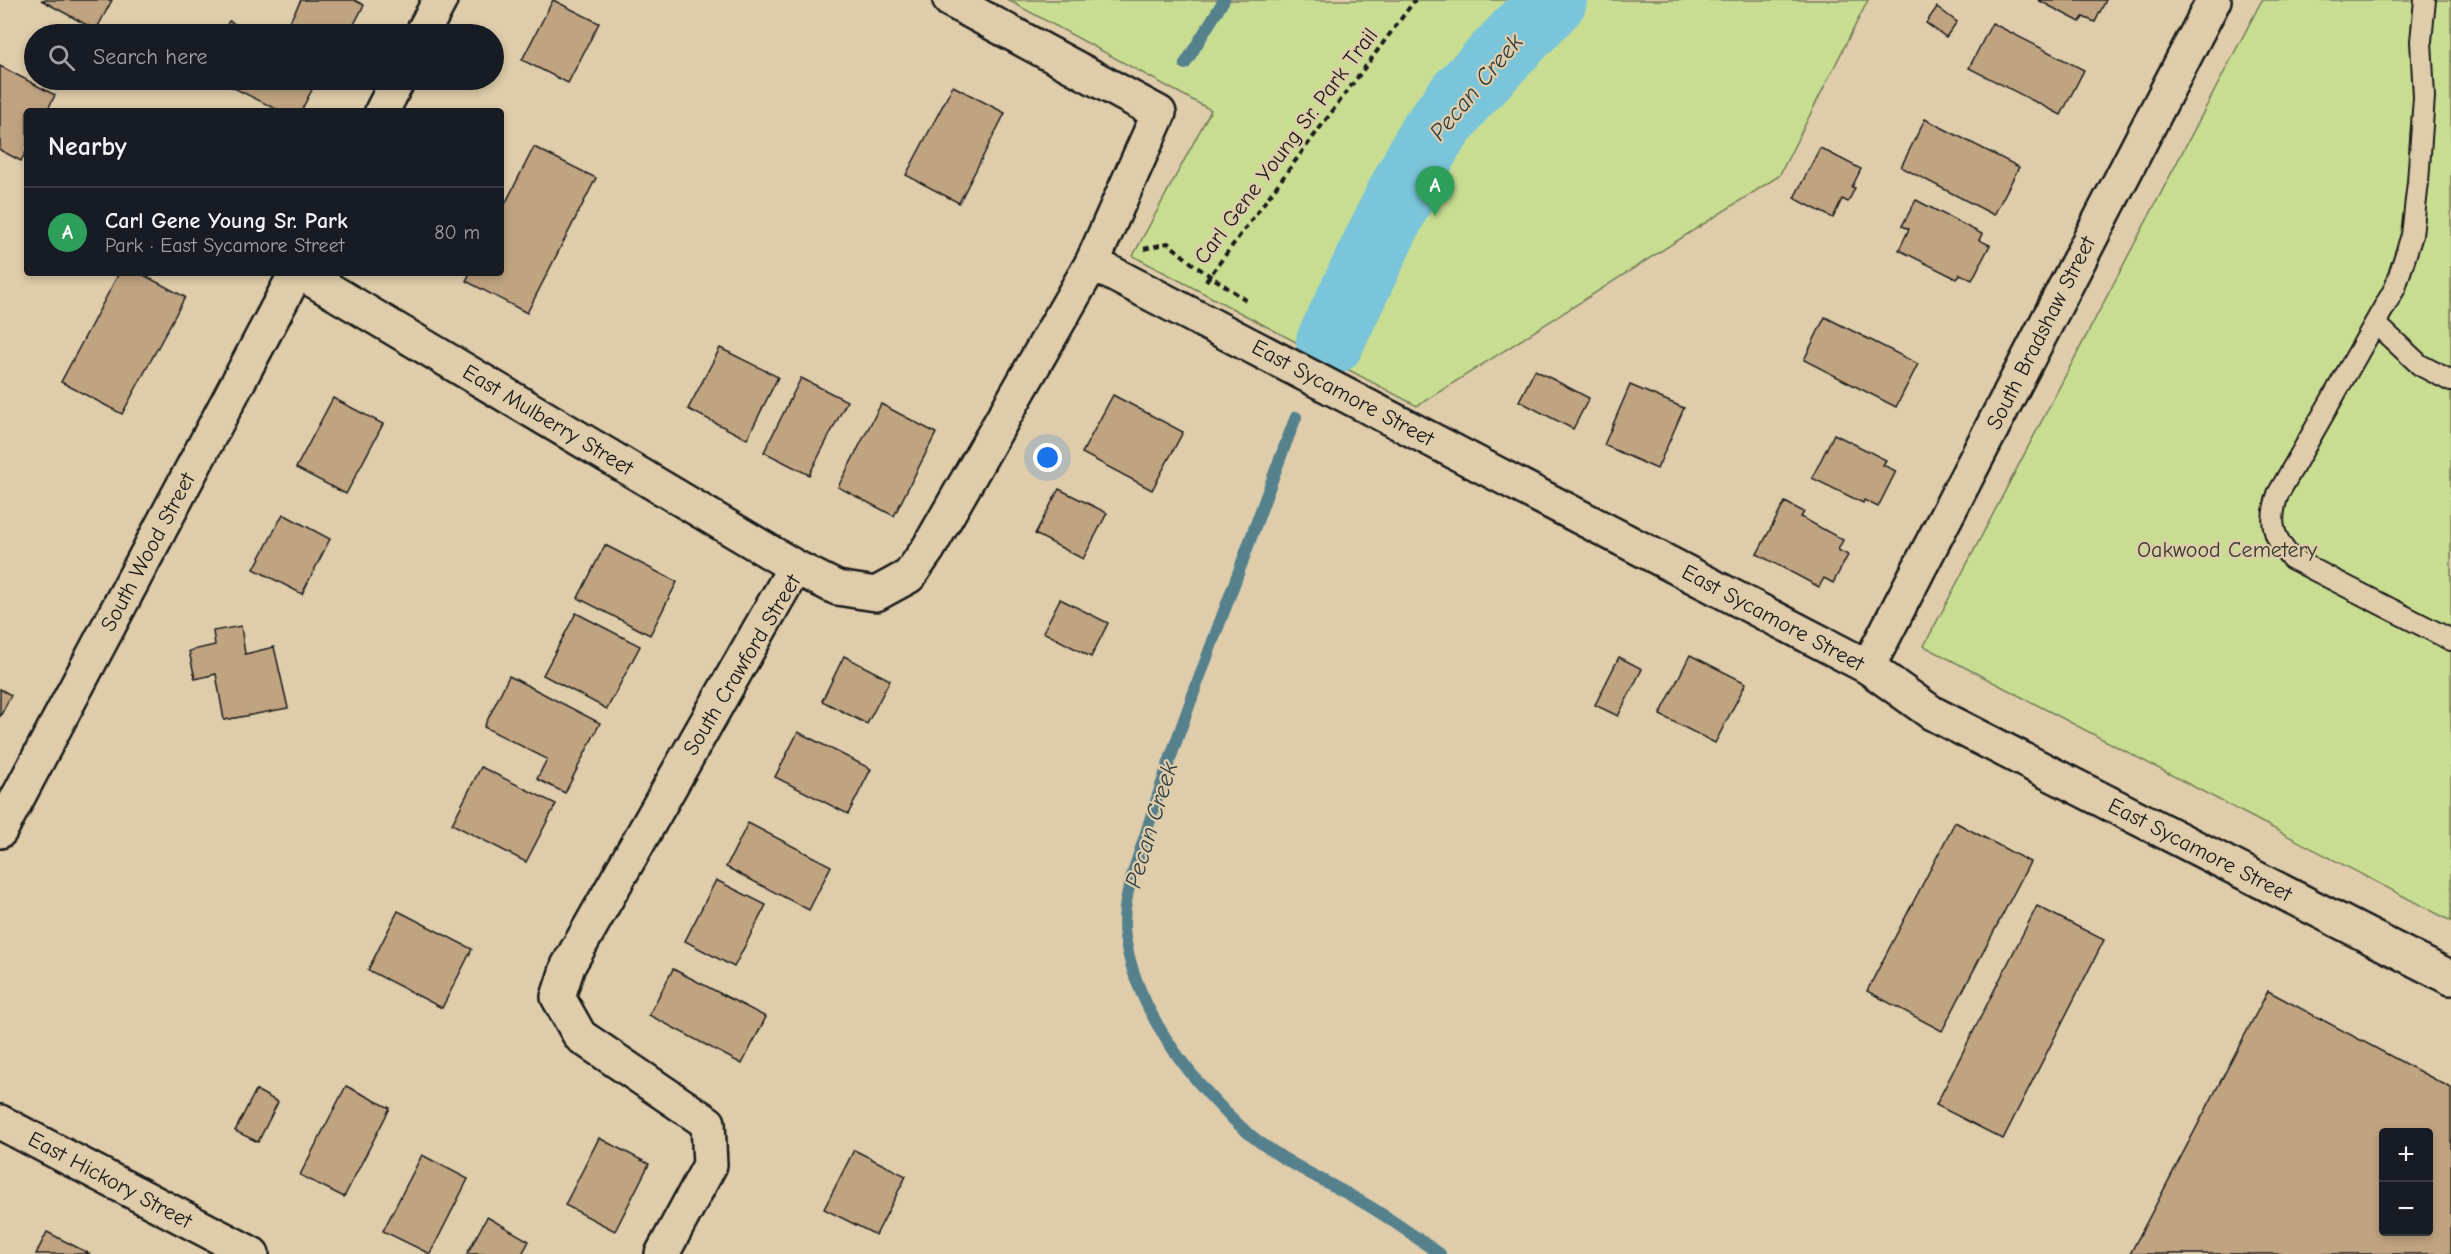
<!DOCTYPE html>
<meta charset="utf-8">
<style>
:root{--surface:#171b24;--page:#20242c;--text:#f1f3f6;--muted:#9ea1a6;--line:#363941;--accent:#7c3aed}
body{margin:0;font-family:"Comic Neue",sans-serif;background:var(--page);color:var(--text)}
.controls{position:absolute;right:18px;bottom:18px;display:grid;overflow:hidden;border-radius:6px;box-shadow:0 3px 9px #0003}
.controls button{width:54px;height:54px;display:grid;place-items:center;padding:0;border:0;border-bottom:2px solid var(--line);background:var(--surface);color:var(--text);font:30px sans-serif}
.you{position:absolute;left:1048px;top:458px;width:21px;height:21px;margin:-15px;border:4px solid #fff;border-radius:50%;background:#1a73e8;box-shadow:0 0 0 9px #1a73e833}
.badge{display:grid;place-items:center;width:39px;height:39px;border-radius:50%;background:var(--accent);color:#fff;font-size:20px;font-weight:700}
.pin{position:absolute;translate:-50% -50px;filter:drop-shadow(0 2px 3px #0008)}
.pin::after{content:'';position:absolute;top:32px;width:21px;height:18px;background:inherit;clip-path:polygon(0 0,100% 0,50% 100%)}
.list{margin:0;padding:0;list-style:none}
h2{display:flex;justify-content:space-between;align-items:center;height:78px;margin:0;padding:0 24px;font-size:26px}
h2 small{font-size:20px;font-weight:400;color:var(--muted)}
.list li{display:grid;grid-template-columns:39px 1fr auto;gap:18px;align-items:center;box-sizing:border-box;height:90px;padding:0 24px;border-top:2px solid var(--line)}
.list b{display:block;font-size:22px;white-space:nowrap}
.list p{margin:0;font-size:20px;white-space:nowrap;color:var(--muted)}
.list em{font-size:20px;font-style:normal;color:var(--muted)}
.icon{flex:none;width:33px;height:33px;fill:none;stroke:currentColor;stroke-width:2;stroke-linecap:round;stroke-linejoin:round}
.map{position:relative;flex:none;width:2451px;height:1254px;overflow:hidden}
.search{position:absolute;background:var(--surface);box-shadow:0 3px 9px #0003;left:24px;top:24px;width:480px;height:66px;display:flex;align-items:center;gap:15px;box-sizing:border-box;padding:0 21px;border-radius:33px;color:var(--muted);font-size:22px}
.panel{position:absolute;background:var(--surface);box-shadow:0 3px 9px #0003;left:24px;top:108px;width:480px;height:168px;border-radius:6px}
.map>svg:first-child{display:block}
.green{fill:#c9dd92;stroke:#727c57;stroke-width:1.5}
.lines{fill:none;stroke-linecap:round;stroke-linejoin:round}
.stream{stroke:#54818d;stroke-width:12}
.river{stroke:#7ac5d9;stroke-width:68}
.building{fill:#c0a381;stroke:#1c1c1c;stroke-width:1.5;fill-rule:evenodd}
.lane-casing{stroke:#1c1c1c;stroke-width:24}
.street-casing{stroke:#1c1c1c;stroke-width:38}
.path{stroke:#1c1c1c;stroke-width:4;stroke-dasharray:6 4.5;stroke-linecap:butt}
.lane{stroke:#deccaa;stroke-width:20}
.street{stroke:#deccaa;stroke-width:33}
.labels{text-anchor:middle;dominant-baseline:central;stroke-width:4.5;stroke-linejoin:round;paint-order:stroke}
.street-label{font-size:22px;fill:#1c1c1c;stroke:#deccaa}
.park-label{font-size:22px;fill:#36392e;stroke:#deccaa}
.water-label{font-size:24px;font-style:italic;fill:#2f3e42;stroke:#deccaa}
</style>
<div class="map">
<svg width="2451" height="1254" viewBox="0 0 2451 1254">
<rect width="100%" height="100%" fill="#deccaa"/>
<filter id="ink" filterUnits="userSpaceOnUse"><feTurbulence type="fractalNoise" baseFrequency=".0167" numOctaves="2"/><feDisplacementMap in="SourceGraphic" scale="12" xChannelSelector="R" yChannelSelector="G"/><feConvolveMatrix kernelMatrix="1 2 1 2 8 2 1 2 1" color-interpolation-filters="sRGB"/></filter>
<g filter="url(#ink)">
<g class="green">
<path d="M1008 0H1868L1779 176 1417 406 1133 256 1211 110Z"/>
<path d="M2262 0H2451V921L1924 646Z"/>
</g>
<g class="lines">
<g class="stream">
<path d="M1185 64 1224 0"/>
<path d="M1296 417C1269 485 1246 554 1220 622 1194 692 1168 761 1146 833 1136 865 1120 902 1125 937 1136 1009 1187 1076 1239 1125 1272 1156 1316 1176 1355 1198 1385 1214 1412 1235 1440 1254"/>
</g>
<path class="river" d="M1330 342 1401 193 1430 138 1460 98 1553 0"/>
</g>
<g class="building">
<path d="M41 0H112L96 30Z"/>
<path d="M301 0H354L364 5 349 34H302L287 27Z"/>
<path d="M553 0 599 23 568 83 522 60Z"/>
<path d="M2038 0H2106L2095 22 2083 17 2080 22Z"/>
<path d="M1937 7 1957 22 1946 37 1926 23Z"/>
<path d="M229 21 254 34H222Z"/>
<path d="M1992 23 2084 70 2061 115 1969 68Z"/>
<path d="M0 66 55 95 47 111H27V150L21 161 0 150Z"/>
<path d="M218 80H317L301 111H280Z"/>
<path d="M953 86 1005 113 959 203 906 175Z"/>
<path d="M1925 119 2019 167 1994 215 1901 167Z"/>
<path d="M534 147 596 178 527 313 466 281 470 273H501V212Z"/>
<path d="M1820 148 1861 169 1852 187 1855 188 1848 202 1842 199 1833 218 1794 198Z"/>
<path d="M1916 200 1982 234 1979 240 1990 245 1972 280 1960 274 1957 279 1899 250 1909 229 1902 226Z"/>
<path d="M119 273H140L185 297 122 414 61 382Z"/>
<path d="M1825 317 1918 364 1896 407 1804 360Z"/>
<path d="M720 348 778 377 747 439 688 409Z"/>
<path d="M1535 370 1589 398 1573 429 1519 401Z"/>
<path d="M801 378 847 401 809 475 764 452Z"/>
<path d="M1630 385 1684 408 1657 469 1604 445Z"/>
<path d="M1113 395 1183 432 1152 490 1082 453Z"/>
<path d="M333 398 383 424 346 494 296 468Z"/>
<path d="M881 404 936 433 894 516 838 487Z"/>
<path d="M1834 434 1886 460 1883 465 1896 471 1878 507 1864 500 1863 503 1812 478Z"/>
<path d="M1059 489 1107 513 1083 559 1035 534Z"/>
<path d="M1785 502 1804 512 1801 517 1843 540 1838 550 1848 555 1833 583 1824 578 1819 587 1757 554Z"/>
<path d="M283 514 330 539 302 594 254 569Z"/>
<path d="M605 545 677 582 650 635 578 598Z"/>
<path d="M1060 599 1108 623 1091 657 1043 632Z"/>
<path d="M576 613 640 646 607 709 543 675Z"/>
<path d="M241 626 245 654 274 647 288 708 224 720 216 674 195 679 189 651 215 645 213 631Z"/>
<path d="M1690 655 1746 683 1715 743 1660 715Z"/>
<path d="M844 656 890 680 867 724 822 701Z"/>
<path d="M1619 657 1642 669 1618 716 1595 705Z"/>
<path d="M509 676 600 723 565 793 537 779 547 759 484 727Z"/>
<path d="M0 689 11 695 0 717Z"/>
<path d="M798 732 871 769 848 814 775 777Z"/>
<path d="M481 767 556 804 526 862 452 824Z"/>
<path d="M1955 822 2030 862 1942 1031 1867 991Z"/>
<path d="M748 823 831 866 809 910 726 867Z"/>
<path d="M716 880 766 905 734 967 685 941Z"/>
<path d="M2037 906 2104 940 2003 1139 1936 1105Z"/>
<path d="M398 911 472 949 442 1008 368 970Z"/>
<path d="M673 969 766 1017 742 1064 649 1015Z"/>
<path d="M2268 991 2451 1088V1254H2130ZM2384 1132H2428V1232H2384Z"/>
<path d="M346 1086 390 1108 344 1197 300 1175Z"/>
<path d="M256 1090 278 1102 258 1142 235 1131Z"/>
<path d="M599 1138 649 1164 615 1231 565 1205Z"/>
<path d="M854 1150 906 1176 876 1235 824 1209Z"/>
<path d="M422 1155 468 1179 430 1254 383 1231Z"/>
<path d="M487 1217 529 1241 522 1254H467Z"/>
<path d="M47 1232 90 1254H36Z"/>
</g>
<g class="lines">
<g class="lane-casing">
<g id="lane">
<path d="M2425 0 2421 41 2424 97 2418 182 2412 235 2395 288 2278 494C2269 522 2272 536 2291 558L2451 640"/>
<path d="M2376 324 2420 365 2451 381"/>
</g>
</g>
<g class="street-casing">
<g id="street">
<path d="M422 34 440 0"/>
<path d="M382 111 398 80"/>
<path d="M1092 263 1868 667 1932 713 2451 978"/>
<path d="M301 273 795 567 837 588 876 594 909 576 928 549 1092 263 1159 113 950 0"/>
<path d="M1868 667 2214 0"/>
<path d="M0 831 296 273"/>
<path d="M0 1122 252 1254"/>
<path d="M662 1254 710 1165 708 1123 580 1036 558 997 568 966 795 567"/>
</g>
</g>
<g class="path">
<path d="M1144 249 1168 243 1194 265 1246 300"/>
<path d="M1206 281 1415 0"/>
</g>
<use href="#lane" class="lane"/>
<use href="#street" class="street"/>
</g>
</g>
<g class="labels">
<g class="street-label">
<text transform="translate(1286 146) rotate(-53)">Carl Gene Young Sr. Park Trail</text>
<text transform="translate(2041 333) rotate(-63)">South Bradshaw Street</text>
<text transform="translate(1343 393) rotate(28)">East Sycamore Street</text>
<text transform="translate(548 420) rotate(31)">East Mulberry Street</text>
<text transform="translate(148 552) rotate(-62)">South Wood Street</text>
<text transform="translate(1773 618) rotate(28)">East Sycamore Street</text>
<text transform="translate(742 665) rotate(-59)">South Crawford Street</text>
<text transform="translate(2200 850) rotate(27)">East Sycamore Street</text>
<text transform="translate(110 1180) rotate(28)">East Hickory Street</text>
</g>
<g class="park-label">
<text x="2227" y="550">Oakwood Cemetery</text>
</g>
<g class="water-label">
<text transform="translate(1476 87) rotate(-50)">Pecan Creek</text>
<text transform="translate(1151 825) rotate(-73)">Pecan Creek</text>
</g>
</g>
</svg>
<div class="controls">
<button>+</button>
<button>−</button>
</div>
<div class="you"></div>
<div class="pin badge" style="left:1435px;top:216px;background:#2e9e5b">A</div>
<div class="search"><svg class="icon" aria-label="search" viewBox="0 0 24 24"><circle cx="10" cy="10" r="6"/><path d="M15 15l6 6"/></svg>Search here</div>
<section class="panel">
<h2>Nearby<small></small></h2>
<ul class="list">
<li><span class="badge" style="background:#2e9e5b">A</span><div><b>Carl Gene Young Sr. Park</b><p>Park · East Sycamore Street</p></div><em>80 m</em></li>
</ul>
</section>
</div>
